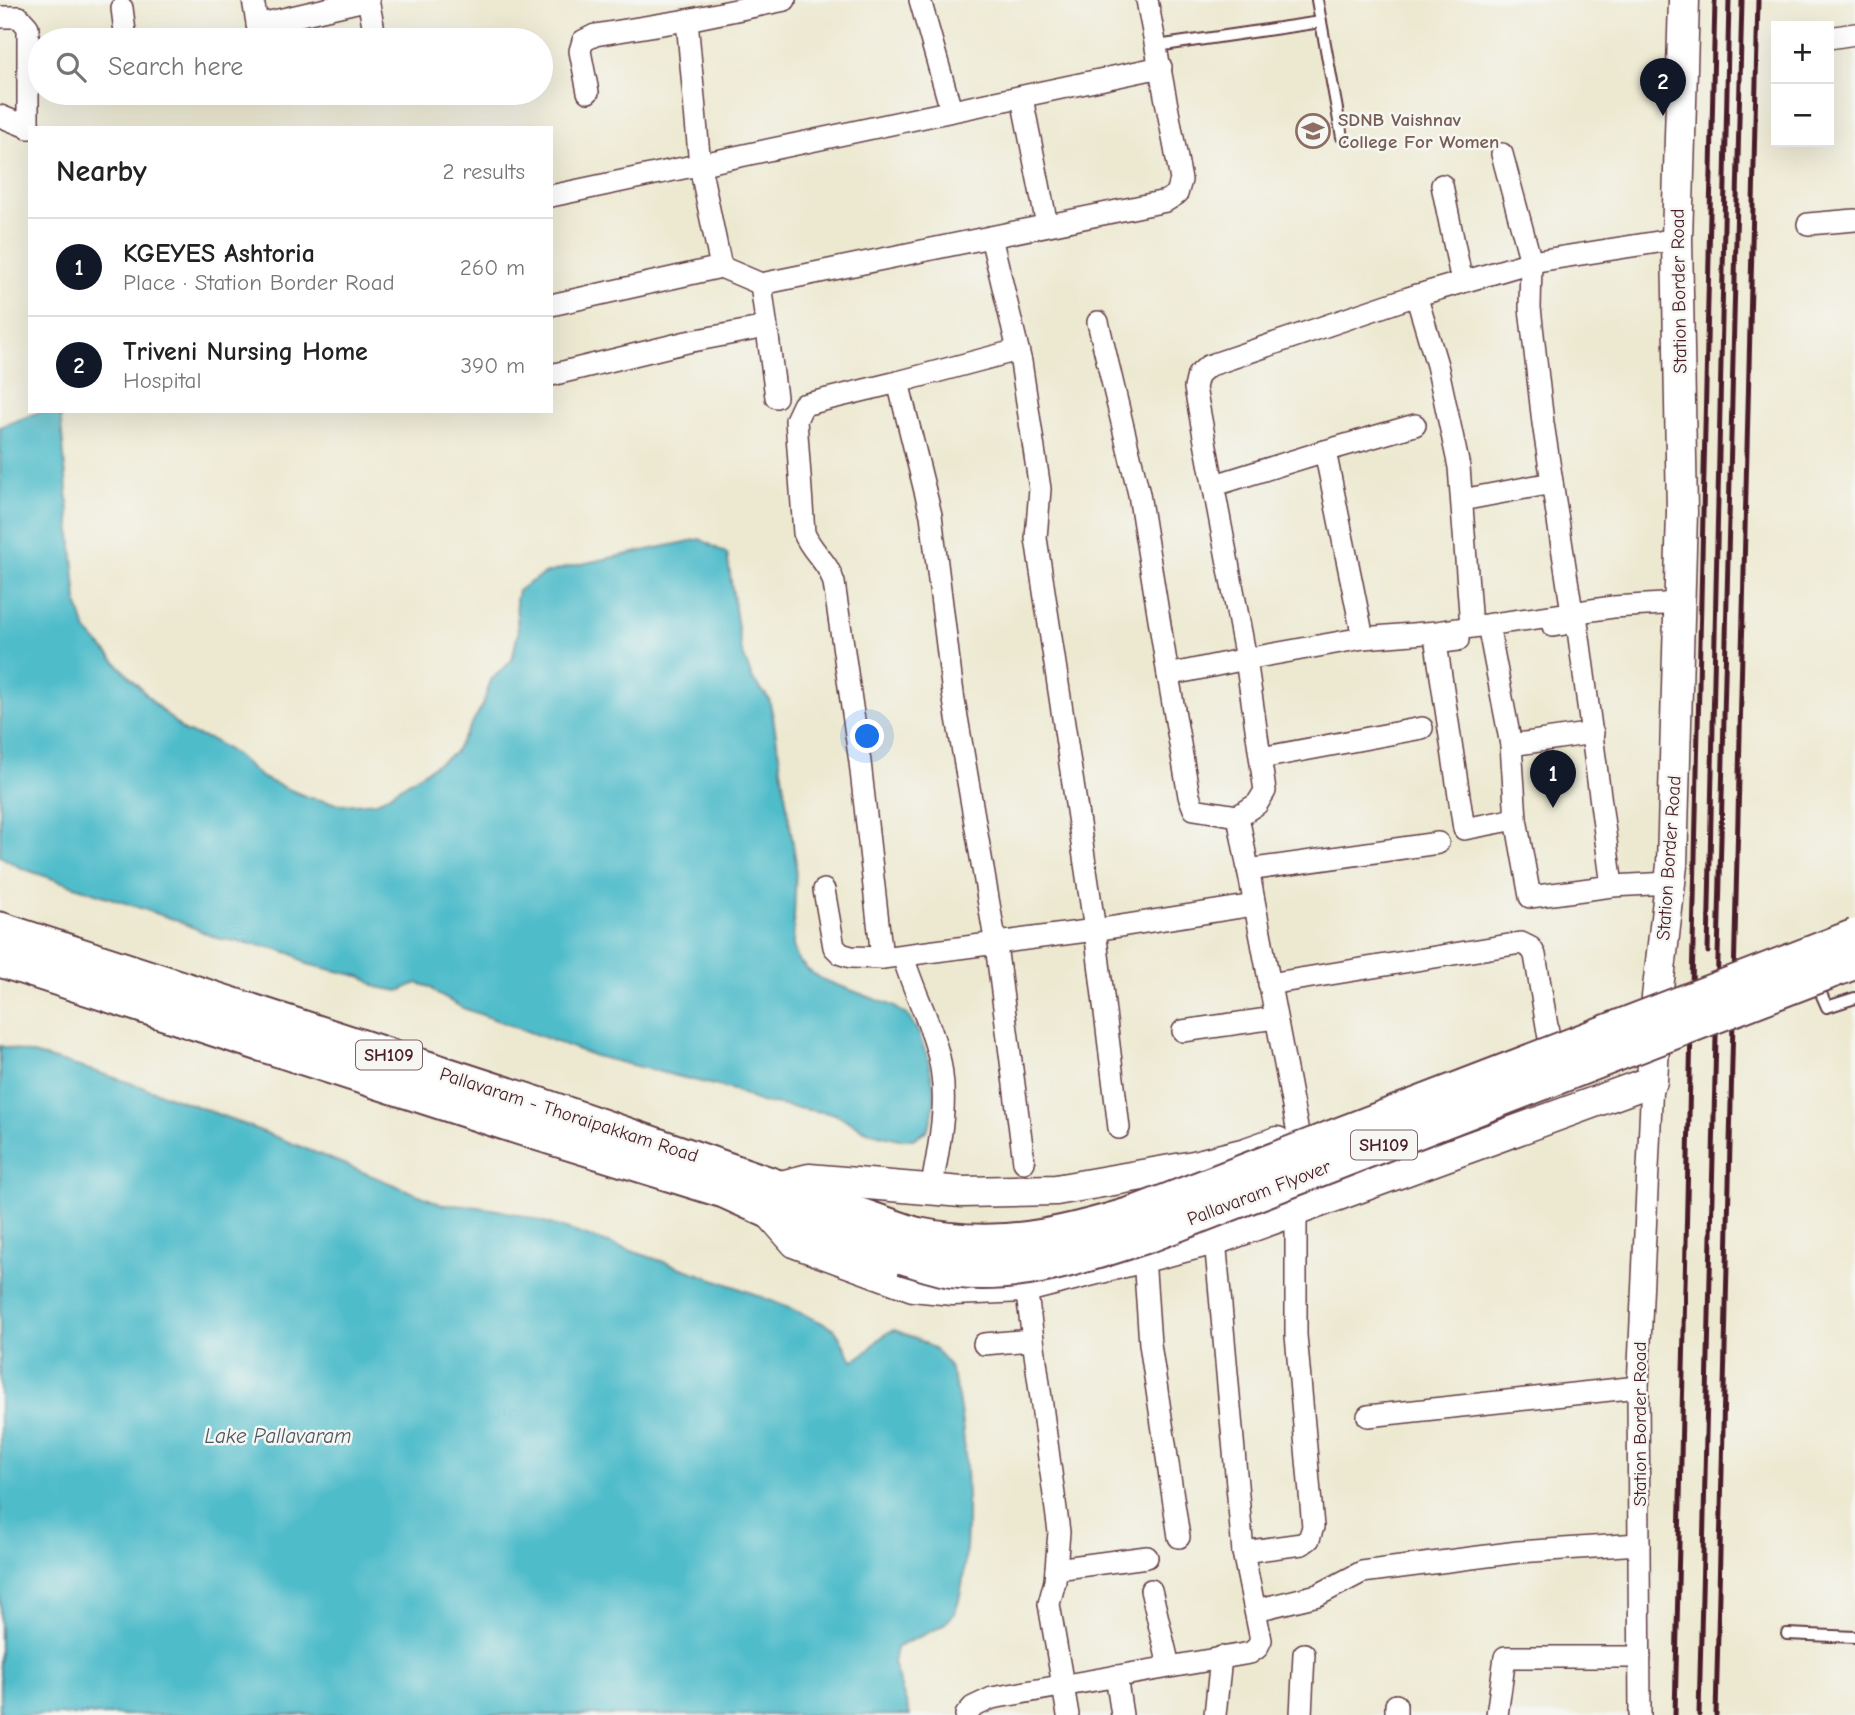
<!DOCTYPE html>
<meta charset="utf-8">
<style>
:root{--surface:#fff;--page:#f2f2f2;--text:#222;--muted:#767676;--line:#e0e0e0;--accent:#111827}
body{margin:0;font-family:"Comic Neue",sans-serif;background:var(--page);color:var(--text)}
.controls{position:absolute;right:21px;top:21px;display:grid;overflow:hidden;border-radius:0px;box-shadow:0 7px 28px #0002}
.controls button{width:63px;height:63px;display:grid;place-items:center;padding:0;border:0;border-bottom:2px solid var(--line);background:var(--surface);color:var(--text);font:35px sans-serif}
.you{position:absolute;left:868px;top:737px;width:24px;height:24px;margin:-18px;border:5px solid #fff;border-radius:50%;background:#1a73e8;box-shadow:0 0 0 10px #1a73e833}
.badge{display:grid;place-items:center;width:46px;height:46px;border-radius:50%;background:var(--accent);color:#fff;font-size:23px;font-weight:700}
.pin{position:absolute;translate:-50% -58px;filter:drop-shadow(0 2px 4px #0008)}
.pin::after{content:'';position:absolute;top:37px;width:24px;height:21px;background:inherit;clip-path:polygon(0 0,100% 0,50% 100%)}
.list{margin:0;padding:0;list-style:none}
h2{display:flex;justify-content:space-between;align-items:center;height:91px;margin:0;padding:0 28px;font-size:30px}
h2 small{font-size:23px;font-weight:400;color:var(--muted)}
.list li{display:grid;grid-template-columns:46px 1fr auto;gap:21px;align-items:center;box-sizing:border-box;height:98px;padding:0 28px;border-top:2px solid var(--line)}
.list b{display:block;font-size:26px;white-space:nowrap}
.list p{margin:0;font-size:23px;white-space:nowrap;color:var(--muted)}
.list em{font-size:23px;font-style:normal;color:var(--muted)}
.icon{flex:none;width:38px;height:38px;fill:none;stroke:currentColor;stroke-width:2;stroke-linecap:round;stroke-linejoin:round}
.map{position:relative;flex:none;width:1855px;height:1715px;overflow:hidden}
.search{position:absolute;background:var(--surface);box-shadow:0 7px 28px #0002;left:28px;top:28px;width:525px;height:77px;display:flex;align-items:center;gap:18px;box-sizing:border-box;padding:0 24px;border-radius:38px;color:var(--muted);font-size:26px}
.panel{position:absolute;background:var(--surface);box-shadow:0 7px 28px #0002;left:28px;top:126px;width:525px;height:287px;border-radius:0px}
.map>svg:first-child{display:block}
.water{fill:#4fbcca;stroke:#4c6e7a;stroke-width:2}
.lines{fill:none;stroke-linecap:round;stroke-linejoin:round}
.lane-casing{stroke:#623d44;stroke-width:14}
.street-casing{stroke:#623d44;stroke-width:24}
.secondary-casing{stroke:#623d44;stroke-width:33}
.primary-casing{stroke:#623d44;stroke-width:37}
.lane{stroke:#fff;stroke-width:10}
.street{stroke:#fff;stroke-width:21}
.secondary{stroke:#fff;stroke-width:30}
.primary{stroke:#fff;stroke-width:33}
.rail{stroke:#4a1f2b;stroke-width:5}
.primary-bridge-casing{stroke:#623d44;stroke-width:37;stroke-linecap:butt}
.primary-bridge{stroke:#fff;stroke-width:33}
.labels{text-anchor:middle;dominant-baseline:central;stroke-width:5;stroke-linejoin:round;paint-order:stroke}
.shield{fill:#f6f6f2;stroke:#7e6067;stroke-width:2}
.shield-label{font-size:18px;font-weight:bold;fill:#4a1f2b}
.education-label{font-size:19px;font-weight:bold;fill:#785e54;stroke:#f6f6f2;text-anchor:start}
.street-label{font-size:19px;fill:#4a1f2b;stroke:#f6f6f2}
.water-label{font-size:21px;font-style:italic;fill:#4c5663;stroke:#f6f6f2}
</style>
<div class="map">
<svg width="1855" height="1715" viewBox="0 0 1855 1715">
<rect width="100%" height="100%" fill="#f6f6f2"/>
<filter id="ink" filterUnits="userSpaceOnUse"><feTurbulence type="fractalNoise" baseFrequency=".0143" numOctaves="2"/><feDisplacementMap in="SourceGraphic" scale="14" xChannelSelector="R" yChannelSelector="G"/><feConvolveMatrix kernelMatrix="1 2 1 2 8 2 1 2 1" color-interpolation-filters="sRGB"/></filter>
<filter id="wash" filterUnits="userSpaceOnUse"><feTurbulence type="fractalNoise" baseFrequency=".00686" numOctaves="4" result="noise"/><feDisplacementMap in="SourceGraphic" scale="28" xChannelSelector="R" yChannelSelector="G"/><feGaussianBlur stdDeviation="1.57" result="paint"/><feColorMatrix in="noise" values="0 0 0 0 0 0 0 0 0 0 0 0 0 0 0 0 0 1.4 0 .05"/><feComposite in="paint" operator="in"/></filter>
<g filter="url(#wash)">
<rect width="100%" height="100%" fill="#ede9d1"/>
<g class="water">
<path d="M42 411H60L77 602 86 630 155 704 185 732 212 740 237 756 262 778 307 797 343 805 377 802 454 753 482 707 491 680 512 660 518 633 516 600 518 591 526 585 544 574 572 566 700 539 727 554 741 649 753 680 769 699 773 717 796 863 793 946 798 960 808 970 821 979 893 1006 908 1016 918 1032 928 1059 935 1094 932 1118 927 1130 913 1139H899L867 1131 835 1114 760 1102 734 1090 595 1056 463 1008 437 994 430 987 417 983 399 991 377 987 363 977 307 964 293 954 274 948 217 938 176 920 21 868 0 856V427Z"/>
<path d="M0 1046C153 1081 299 1147 444 1205 504 1204 558 1227 614 1245 688 1270 763 1294 833 1328 842 1338 844 1350 853 1360 871 1354 875 1337 894 1330 915 1338 934 1344 947 1363 969 1398 976 1582 952 1616 941 1631 912 1638 896 1648L893 1663 910 1715H0Z"/>
</g>
</g>
<g filter="url(#ink)">
<g class="lines">
<g class="lane-casing">
<g id="lane">
<path d="M1317 0 1342 137"/>
<path d="M1157 46 1321 22"/>
<path d="M1816 982 1827 1007 1855 998"/>
<path d="M1787 1634 1855 1637"/>
</g>
</g>
<g class="street-casing">
<g id="street">
<path d="M253 0 260 40"/>
<path d="M368 0 376 40"/>
<path d="M920 0 951 110"/>
<path d="M122 8 126 40"/>
<path d="M0 17H19L28 27V128"/>
<path d="M257 25 365 0"/>
<path d="M1829 38 1855 34"/>
<path d="M588 92 580 51 583 41 595 35 687 20"/>
<path d="M1022 98 1047 225"/>
<path d="M0 116 30 128"/>
<path d="M1502 154 1531 262 1530 308 1543 423 1572 612"/>
<path d="M1442 185 1462 282"/>
<path d="M551 196 1161 67"/>
<path d="M1808 224 1855 220"/>
<path d="M991 237 1021 362 1040 489 1036 538 1095 930 1254 905"/>
<path d="M1677 239 1531 262 1408 298 1208 366 1198 375 1195 388 1246 659 1363 638 1437 632 1613 607 1680 603"/>
<path d="M721 267 761 284 1166 201 1177 194 1181 180 1147 0"/>
<path d="M761 284 776 397"/>
<path d="M1416 295 1437 365 1459 467 1471 626"/>
<path d="M551 305 721 267 700 166 687 20 785 0"/>
<path d="M1098 322 1139 494 1168 675"/>
<path d="M1018 350 898 382 931 515 953 694 996 945 1024 1162"/>
<path d="M551 375 687 342 766 327"/>
<path d="M1325 451 1415 425"/>
<path d="M1215 485 1325 451 1363 638"/>
<path d="M1462 500 1552 483"/>
<path d="M1553 626 1577 622 1612 886"/>
<path d="M1458 640 1436 643 1464 829 1516 819 1511 745 1490 635"/>
<path d="M1511 745 1593 733"/>
<path d="M1261 758 1422 728"/>
<path d="M1238 816 1194 809 1189 796 1168 675 1246 659 1265 791 1257 804 1238 816 1298 1133"/>
<path d="M1516 819 1530 897 1612 886 1670 883"/>
<path d="M1248 870 1438 843"/>
<path d="M824 890 834 947 841 954 851 957 882 958 1095 930 1119 1128"/>
<path d="M903 956C912 987 927 1015 936 1046 951 1094 940 1142 931 1190"/>
<path d="M882 958 860 762 834 583C828 561 812 553 804 533L796 420 803 405 898 382"/>
<path d="M1269 984 1521 943 1531 948 1535 955 1549 1038"/>
<path d="M1183 1031 1275 1018"/>
<path d="M1144 1257 1150 1344 1179 1537"/>
<path d="M1026 1287 1059 1532 1055 1581 1049 1604 1068 1715"/>
<path d="M984 1344 1033 1340"/>
<path d="M1368 1416 1638 1387"/>
<path d="M1243 1552 1302 1544 1309 1539 1313 1527 1296 1335V1210"/>
<path d="M1056 1569 1147 1557"/>
<path d="M1151 1590 1169 1666"/>
<path d="M1256 1610 1318 1595 1362 1572 1518 1552 1639 1544"/>
<path d="M1116 1676 1122 1715"/>
<path d="M966 1715 973 1707 992 1698 1250 1653 1257 1648 1261 1640 1243 1552 1215 1239"/>
<path d="M1215 1715 1221 1657"/>
<path d="M1301 1715 1304 1654"/>
<path d="M1396 1715V1705"/>
<path d="M1497 1715 1505 1657H1640"/>
<path d="M1640 1715 1638 1387 1652 1081"/>
</g>
</g>
<g class="secondary-casing">
<g id="secondary">
<path d="M777 1187 809 1179 962 1192 1056 1190 1194 1166 1246 1153 1277 1142"/>
<path d="M768 1211 796 1243 913 1286 953 1290 1026 1287 1223 1237 1652 1081 1657 997 1672 865 1682 512 1677 239 1684 0"/>
</g>
</g>
<g class="primary-casing">
<g id="primary">
<path d="M0 929 544 1106 915 1234"/>
<path d="M0 960 536 1133 724 1191 768 1211 903 1257"/>
</g>
</g>
<use href="#lane" class="lane"/>
<use href="#street" class="street"/>
<use href="#secondary" class="secondary"/>
<use href="#primary" class="primary"/>
<g class="rail">
<path d="M1708 952 1729 0"/>
<path d="M1675 1715 1715 0"/>
<path d="M1699 1715 1742 0"/>
<path d="M1716 1715 1758 0"/>
</g>
<g class="primary-bridge-casing">
<g id="primary-bridge">
<path d="M915 1234C996 1251 1061 1236 1138 1212L1855 936"/>
<path d="M903 1257C920 1262 938 1269 955 1271 1023 1279 1087 1255 1150 1235L1855 962"/>
</g>
</g>
<use href="#primary-bridge" class="primary-bridge"/>
</g>
</g>
<defs>
<g id="university-ring" transform="scale(1.75)"><circle r="9.5" fill="#f6f6f2" stroke="#8d6e63" stroke-width="1.5"/><path d="M0-5L7-2L0 1L-7-2ZM-4 1L0 2.5L4 1V4Q0 6-4 4Z" fill="#8d6e63"/></g>
</defs>
<g fill-rule="evenodd">
<use href="#university-ring" x="1313" y="131"/>
</g>
<g class="labels">
<g class="shield">
<rect x="356" y="1040.5" width="66" height="29" rx="5"/>
<rect x="1351" y="1130.5" width="66" height="29" rx="5"/>
</g>
<g class="shield-label">
<text x="389" y="1055">SH109</text>
<text x="1384" y="1145">SH109</text>
</g>
<g class="education-label">
<text x="1338" y="120">SDNB Vaishnav<tspan x="1338" dy="22">College For Women</tspan></text>
</g>
<g class="street-label">
<text transform="translate(1679 291) rotate(-91)">Station Border Road</text>
<text transform="translate(1669 858) rotate(-86)">Station Border Road</text>
<text transform="translate(569 1115) rotate(18)">Pallavaram - Thoraipakkam Road</text>
<text transform="translate(1259 1193) rotate(-21)">Pallavaram Flyover</text>
<text transform="translate(1640 1424) rotate(-90)">Station Border Road</text>
</g>
<g class="water-label">
<text x="278" y="1436">Lake Pallavaram</text>
</g>
</g>
</svg>
<div class="controls">
<button>+</button>
<button>−</button>
</div>
<div class="you"></div>
<div class="pin badge" style="left:1553px;top:808px">1</div>
<div class="pin badge" style="left:1663px;top:116px">2</div>
<div class="search"><svg class="icon" aria-label="search" viewBox="0 0 24 24"><circle cx="10" cy="10" r="6"/><path d="M15 15l6 6"/></svg>Search here</div>
<section class="panel">
<h2>Nearby<small>2 results</small></h2>
<ul class="list">
<li><span class="badge">1</span><div><b>KGEYES Ashtoria</b><p>Place · Station Border Road</p></div><em>260 m</em></li>
<li><span class="badge">2</span><div><b>Triveni Nursing Home</b><p>Hospital</p></div><em>390 m</em></li>
</ul>
</section>
</div>
